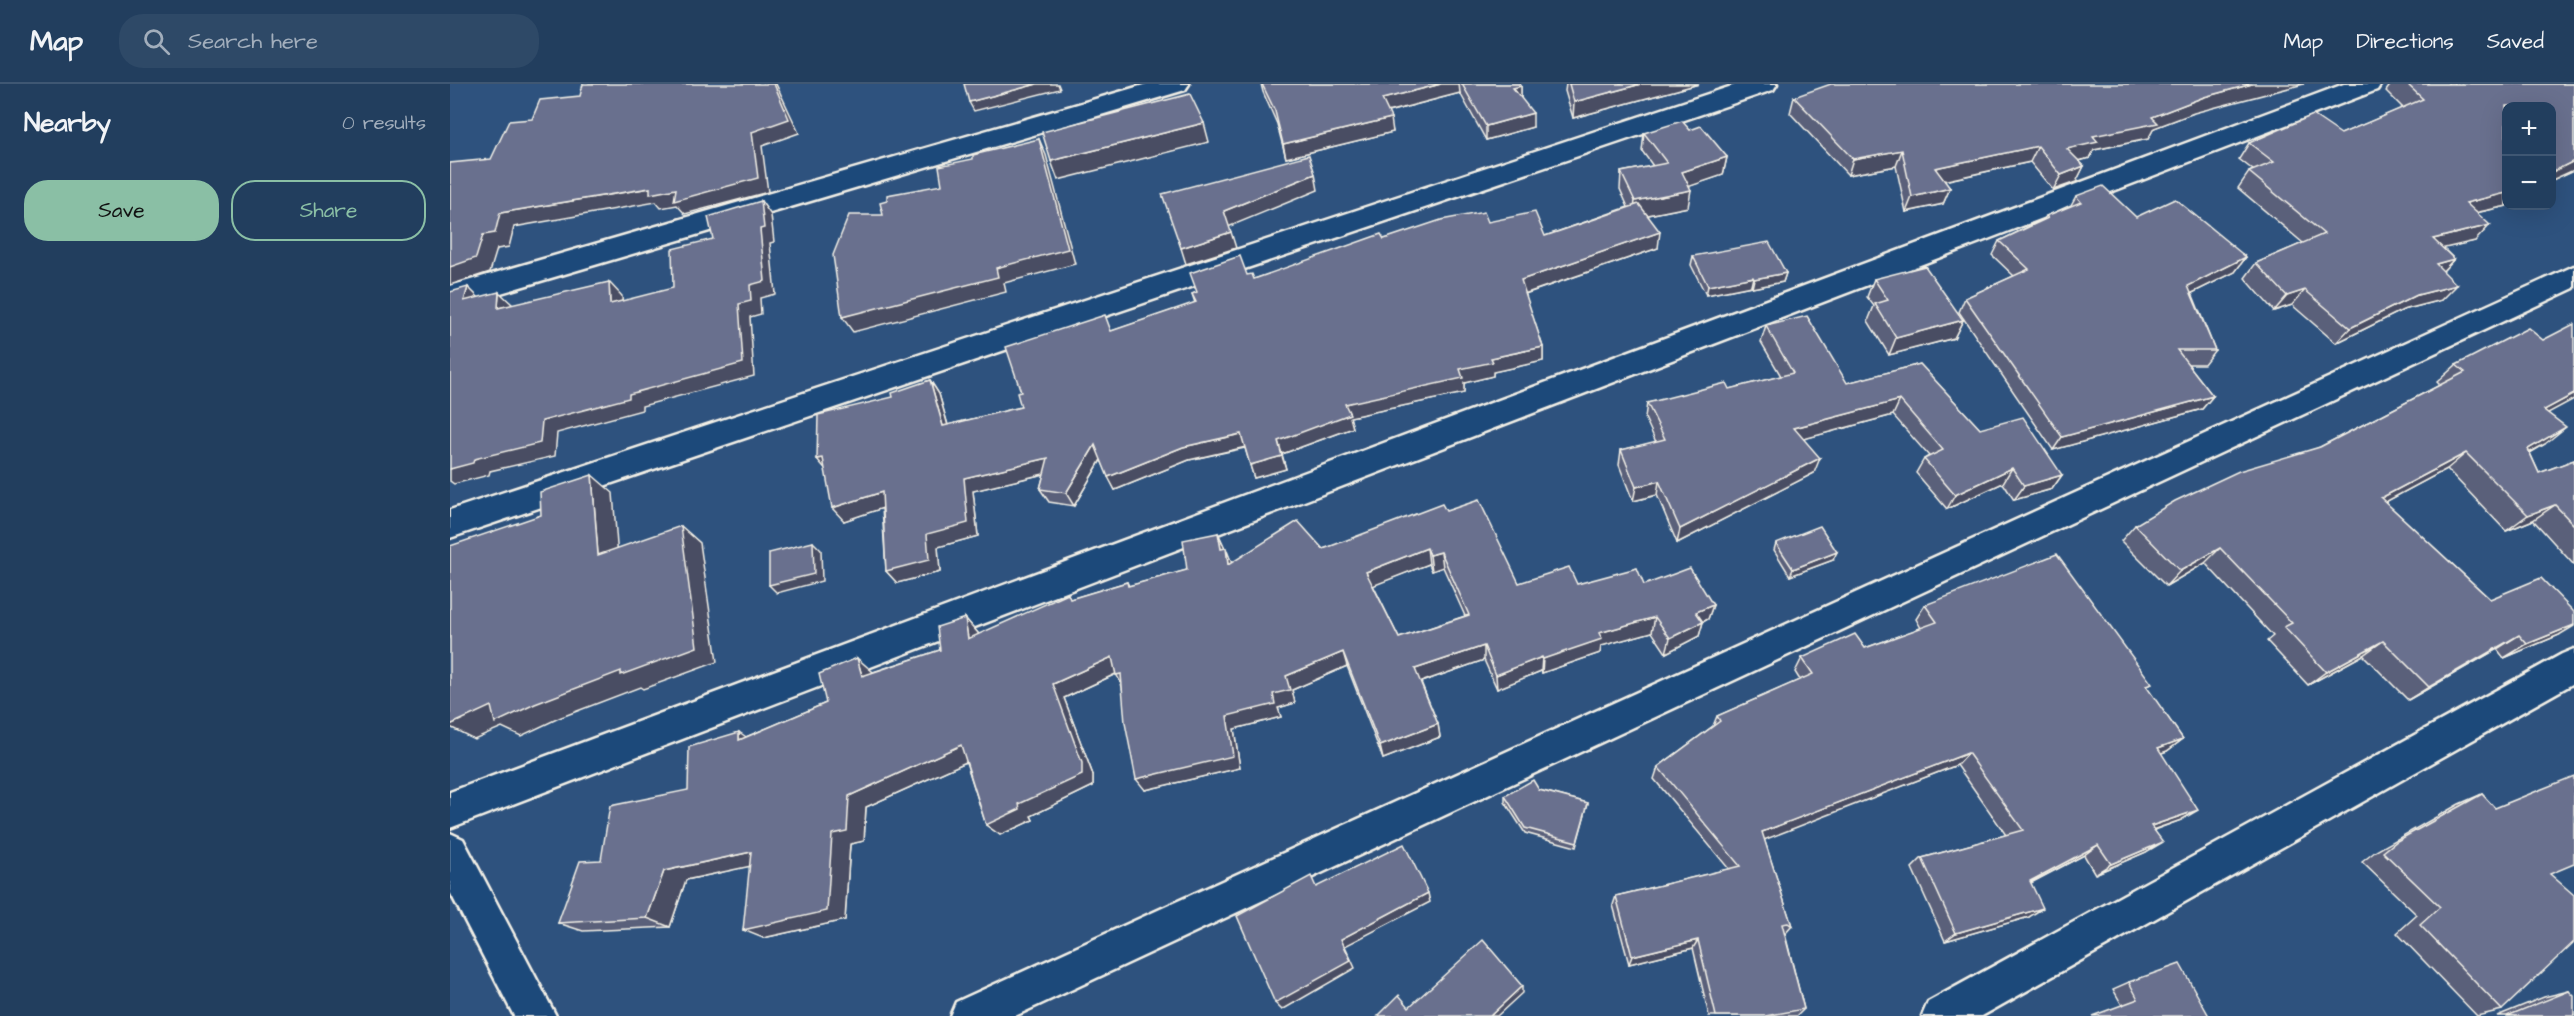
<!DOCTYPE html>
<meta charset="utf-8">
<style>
:root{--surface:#223e5e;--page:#2e4967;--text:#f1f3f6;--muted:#a2aebc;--line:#3f5773;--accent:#8abfa5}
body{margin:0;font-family:"Architects Daughter",sans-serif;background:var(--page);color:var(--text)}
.controls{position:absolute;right:18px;top:18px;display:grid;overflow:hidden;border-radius:12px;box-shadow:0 6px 24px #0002}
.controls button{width:54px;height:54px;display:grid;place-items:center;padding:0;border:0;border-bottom:2px solid var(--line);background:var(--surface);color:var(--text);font:30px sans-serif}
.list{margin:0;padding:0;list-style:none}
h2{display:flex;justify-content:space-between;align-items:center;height:78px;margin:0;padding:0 24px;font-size:26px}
h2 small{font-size:20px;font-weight:400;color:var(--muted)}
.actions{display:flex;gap:12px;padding:18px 24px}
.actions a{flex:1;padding:14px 0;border:2px solid var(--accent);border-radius:24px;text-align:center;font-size:21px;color:var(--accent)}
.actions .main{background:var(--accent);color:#111}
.icon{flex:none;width:33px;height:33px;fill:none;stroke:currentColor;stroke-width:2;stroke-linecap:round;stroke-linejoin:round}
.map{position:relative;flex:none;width:2124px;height:932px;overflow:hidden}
header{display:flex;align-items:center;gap:36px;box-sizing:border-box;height:84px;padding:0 30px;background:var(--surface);border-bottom:2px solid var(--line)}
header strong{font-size:28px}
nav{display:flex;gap:33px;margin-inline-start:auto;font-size:21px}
.search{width:420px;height:54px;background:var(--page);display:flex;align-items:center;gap:15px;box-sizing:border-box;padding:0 21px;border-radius:24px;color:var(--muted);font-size:22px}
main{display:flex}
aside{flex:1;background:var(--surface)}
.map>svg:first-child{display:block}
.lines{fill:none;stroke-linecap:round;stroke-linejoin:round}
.minor-casing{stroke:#f4f1e8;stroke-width:5}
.minor{fill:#1f4a7a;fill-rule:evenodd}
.wall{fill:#5a607a;stroke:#f4f1e8;stroke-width:1.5;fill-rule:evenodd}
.shaded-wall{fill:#4a4e63;stroke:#f4f1e8;stroke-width:1.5}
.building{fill:#69708e;stroke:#f4f1e8;stroke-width:1.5;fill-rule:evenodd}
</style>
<header>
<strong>Map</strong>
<div class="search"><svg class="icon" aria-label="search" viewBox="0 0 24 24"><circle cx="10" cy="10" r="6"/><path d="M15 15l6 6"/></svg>Search here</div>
<nav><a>Map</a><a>Directions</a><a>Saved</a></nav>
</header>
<main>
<aside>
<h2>Nearby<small>0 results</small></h2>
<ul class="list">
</ul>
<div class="actions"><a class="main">Save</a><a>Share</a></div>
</aside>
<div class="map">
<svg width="2124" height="932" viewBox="0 0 2124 932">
<rect width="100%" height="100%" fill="#2e527e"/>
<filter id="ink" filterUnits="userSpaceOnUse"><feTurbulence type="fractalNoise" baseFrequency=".0167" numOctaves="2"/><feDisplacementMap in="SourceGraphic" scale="12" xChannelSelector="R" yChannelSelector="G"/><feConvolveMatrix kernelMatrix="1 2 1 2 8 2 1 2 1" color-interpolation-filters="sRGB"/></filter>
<g filter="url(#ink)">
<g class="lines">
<g class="minor-casing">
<g id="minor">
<path d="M697 0H739L735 6 0 224V202Z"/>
<path d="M1288 0H1327L1323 6 0 454V426Z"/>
<path d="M1894 0H1931L1927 6 0 744V708Z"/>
<path d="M2124 182V204L565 932H500L506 918Z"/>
<path d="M2124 565V599L1532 932H1472L1478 918 2112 570Z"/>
<path d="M0 749 13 755 106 932H64L0 808Z"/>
</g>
</g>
<use href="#minor" class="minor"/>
</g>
<g class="wall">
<path d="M811 0H1070L1071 2V14L1083 43 1036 56 1010 9 938 28 943 48 836 74 827 40 813 8Z"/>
<path d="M1116 0H1249L1123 34 1115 7Z"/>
<path d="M1941 0H2124V86L2102 96V22L2056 122H2057L2026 129 2025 157 1993 164 2004 175 1993 187 1992 216 1953 226 1886 259 1842 221 1824 227 1795 194 1806 179 1853 159 1788 104 1799 88 1803 86 1789 75 1799 59 1891 50 1953 24 1936 7Z"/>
<path d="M1344 13 1744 29 1704 44 1698 55 1644 66 1640 74 1629 77 1634 82 1626 98 1603 106 1580 78 1494 97 1500 104 1493 120 1456 128 1446 82 1398 91 1340 29Z"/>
<path d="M1240 46 1277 73 1273 91 1239 102 1238 123 1198 131 1208 164 1075 210 1093 263V277L1043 288V292L1014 299V309L900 333 903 344 832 370 836 385 804 394 795 364 739 376 665 406 651 376 624 422 599 418 590 405 594 390 523 407 528 452 488 463 490 488 447 499 436 487 432 424 394 437 443 313 480 296 489 310 498 341 571 323V308L662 247 745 219 742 210 797 191 804 195 934 155 1038 138 1095 152 1178 123 1170 105 1171 88 1203 82 1192 67 1194 49Z"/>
<path d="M1626 112 1796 173 1785 188 1742 209 1765 266 1754 280H1738L1763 312 1752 325 1603 366 1509 228 1515 214 1564 192 1542 171 1549 157 1594 135 1596 132 1621 121Z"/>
<path d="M1243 172 1336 189 1333 198 1302 204 1301 202 1256 211 1241 181Z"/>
<path d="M1424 195 1513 236 1504 254 1439 271 1418 237 1424 222 1417 213Z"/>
<path d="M1316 242 1397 299 1470 280 1530 345 1612 391 1602 405 1564 416 1553 399 1497 425 1466 389 1474 375 1479 372 1443 331 1353 355 1364 389 1227 459 1207 411 1183 417 1169 381 1171 366 1206 358 1195 334 1197 319 1279 305 1331 292 1311 258Z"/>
<path d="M2006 281 2098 329 2095 360 2080 369 2089 389 2124 376V481L2083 436 2056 447 1997 385 1935 418 2040 515 2109 551 2054 574 2047 565 1958 616 1913 571 1858 601 1817 557 1823 552 1755 479 1716 502 1671 457 1685 441 1870 363 1990 301 1987 298Z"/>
<path d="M996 427 1069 499 1194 501 1263 521 1258 535 1253 538 1249 552 1216 569 1202 548 1151 562 1150 569 1092 589 1091 587 1047 605 1034 576 971 598 988 640 990 653 933 675 897 582 842 606 845 619 828 624 831 633 784 645 790 684 695 706 671 599 666 590 614 614 643 691V702L581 732 583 736 550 751 536 741 516 678 416 723 414 757 400 760 395 836 313 854 299 782 236 796 220 843 133 847 108 839 151 776 238 706 296 653 376 619 423 588 490 566 515 534 528 549V551L621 515 677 498 679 502 737 486 768 449 782 479 873 465ZM979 480 982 487 993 483 1015 532 949 554 923 501Z"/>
<path d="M1326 459 1383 476 1340 492 1324 466Z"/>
<path d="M1475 521 1697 604 1733 655 1717 667 1711 669 1731 736 1704 746 1696 768 1645 790 1634 771 1581 799 1579 833 1495 857 1462 784 1472 774 1556 751 1507 681 1314 755 1342 842 1335 850 1354 925 1347 932H1259L1243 864 1179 880 1163 821 1166 812 1279 785 1204 695 1208 683 1263 642 1267 632 1350 596 1345 588 1352 574 1415 564 1471 544 1466 535Z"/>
<path d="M1089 706 1138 719 1126 763 1075 749 1055 718V712Z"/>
<path d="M2032 710 2100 790 2052 926 2027 932 1947 849 1967 831 1912 778 1926 767 2009 720Z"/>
<path d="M1679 898 1759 932 1672 921 1663 905Z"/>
<path d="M2119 907 2124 932H2047L2094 913Z"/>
</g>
<g class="shaded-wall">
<path d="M324 0H326L349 49 312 62 318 108 235 130 227 121 211 124 206 118 64 143 59 163 47 165 40 188 0 201V183L33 151 50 129 200 104 302 48Z"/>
<path d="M587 0H608L610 5 524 27 519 18Z"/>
<path d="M991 0H1009L1010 9 933 29 932 15Z"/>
<path d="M1191 0H1249L1123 34 1124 18Z"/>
<path d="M1802 0H1854L1744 29 1704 44 1698 55 1644 66 1640 74 1609 81 1617 65 1643 52 1702 33 1754 13Z"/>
<path d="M1071 2V15L1063 4Z"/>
<path d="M1083 29V43L1036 56V42Z"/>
<path d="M941 34 943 48 836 74 833 60Z"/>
<path d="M754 39 759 58 608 96 601 77Z"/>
<path d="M589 55 596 71 625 180 554 199 556 208 403 248 392 233 546 184Z"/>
<path d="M1588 62 1580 78 1479 100 1485 84Z"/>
<path d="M1452 66 1446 82 1398 91 1403 75Z"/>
<path d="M1277 73 1273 91 1229 106 1232 88Z"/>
<path d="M2124 77V86L2102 96V88Z"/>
<path d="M1634 82 1626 98 1603 106 1611 91Z"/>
<path d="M865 90 868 106 778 143 774 127Z"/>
<path d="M1500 104 1493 120 1456 128 1462 113Z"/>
<path d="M1241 106 1238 123 1183 134 1185 117Z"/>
<path d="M2056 109V122H2057L2001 134 2016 119Z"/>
<path d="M311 117 321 131 324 158 320 159 325 210 310 214 311 230 300 233 304 292 192 322V326L107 349 105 372 40 387 39 391 4 400 0 397V385L24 375 92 337 179 310 289 220 300 201 310 145Z"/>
<path d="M2040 141 2025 157 1969 170 1983 155Z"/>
<path d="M781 148 786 164 736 180 731 164Z"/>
<path d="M1210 148 1208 164 1071 211V196Z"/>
<path d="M1796 173 1785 188 1728 216 1738 202Z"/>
<path d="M2004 175 1990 190 1986 180Z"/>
<path d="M1336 189 1333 198 1302 204 1304 195Z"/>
<path d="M1303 193 1301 202 1256 211 1258 202Z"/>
<path d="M159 198 172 212 173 233 160 220Z"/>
<path d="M2007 201 1992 216 1953 226 1886 259 1900 244 1967 211Z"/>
<path d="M18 203 32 217H14Z"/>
<path d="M1855 206 1842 221 1824 227 1837 212Z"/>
<path d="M49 208 63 221 48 224Z"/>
<path d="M1513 236 1504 254 1439 271 1446 254Z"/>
<path d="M1093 263V277L1043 288V292L1014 299V309L900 333 903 344 832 370 828 357 895 320 1010 285 1041 274Z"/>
<path d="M480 296 489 310 502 356 493 342Z"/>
<path d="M2124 310V315L2074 342 2094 326Z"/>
<path d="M1763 312 1752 325 1603 366 1612 353Z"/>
<path d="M1450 316 1443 331 1339 359 1344 344Z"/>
<path d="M2116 343 2095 360 2057 381 2078 365Z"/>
<path d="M791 350 796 363 739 376 665 406 658 393 733 363Z"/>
<path d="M645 361 652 374 624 422 616 409Z"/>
<path d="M2016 369 1997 385 1913 430 1931 414Z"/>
<path d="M832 372 836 385 804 394 800 381Z"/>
<path d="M373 374 379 389 367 375Z"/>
<path d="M598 374 606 387 523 407 528 452 488 463 490 488 447 499 436 487 477 450 514 394Z"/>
<path d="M1370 374 1364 389 1227 459 1230 445Z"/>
<path d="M1562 384 1553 399 1497 425 1505 411Z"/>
<path d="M142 391 163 409 169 487 148 471Z"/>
<path d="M1612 391 1602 405 1564 416 1574 402Z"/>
<path d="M1209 397 1207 411 1183 417 1186 403Z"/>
<path d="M432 408 442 421 394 437 382 424Z"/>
<path d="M2105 421 2083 436 2056 447 2078 431Z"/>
<path d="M231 442 250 459 267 578 193 605 190 603 109 634 71 652 52 643 24 655 0 643V641Z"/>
<path d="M768 449 775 465H771Z"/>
<path d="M363 458 371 466 372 497 327 509 319 501Z"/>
<path d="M776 464 782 480 778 481Z"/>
<path d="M977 464 979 480 920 503 916 488Z"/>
<path d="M1770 464 1755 479 1716 502 1730 487Z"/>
<path d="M991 468 993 483 982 487 980 471Z"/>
<path d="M1387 468 1383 476 1340 492 1343 485Z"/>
<path d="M1263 521 1258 535 1242 543 1246 528Z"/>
<path d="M1205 533 1202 548 1151 562 1150 569 1092 589 1093 575 1149 549Z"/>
<path d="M515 534 528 549 531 570 518 555Z"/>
<path d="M1253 538 1249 552 1216 569 1220 554Z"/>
<path d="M2124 541V542L2109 551 2054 574 2077 560Z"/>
<path d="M2069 551 2047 565 1958 616 1979 603Z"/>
<path d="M1933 557 1913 571 1858 601 1876 588Z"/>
<path d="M1034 562V576L968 599 965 585Z"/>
<path d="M893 568 897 582 842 606 845 619 828 624 831 633 784 645 790 684 695 706 686 695 777 632 823 610 836 592Z"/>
<path d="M662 573 672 587 614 614 643 691V702L581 732 583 736 550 751 536 741 603 600Z"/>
<path d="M1092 573 1091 587 1047 605 1046 591Z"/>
<path d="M407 574 423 588 427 606 412 592Z"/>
<path d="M988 640 990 653 933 675 930 662Z"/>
<path d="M289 648 308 661 289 656Z"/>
<path d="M1733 655 1717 667 1692 676 1708 664Z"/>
<path d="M511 661 525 674 416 723 414 757 400 760 395 836 313 854 293 846 382 750 399 712Z"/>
<path d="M1518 669 1507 681 1306 759 1312 748Z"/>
<path d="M1748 726 1731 736 1685 752 1701 742Z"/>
<path d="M1713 758 1696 768 1645 790 1661 780Z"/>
<path d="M1648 761 1634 771 1566 806 1580 797Z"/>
<path d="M301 768 320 778 236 796 220 843 197 834 214 787Z"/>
<path d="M978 809 980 818 895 862 905 884 832 926 825 919 891 855Z"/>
<path d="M1593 824 1579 833 1495 857 1506 849Z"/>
<path d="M1248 856 1243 864 1179 880 1182 872Z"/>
<path d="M1072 902V909L1047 932H1040Z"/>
</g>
<g class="building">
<path d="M133 0H324L339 35 302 48 308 94 224 117 226 105 200 110V104L50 129 45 149 33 151 26 174 0 183V79L41 75 59 37 82 35 90 16 130 12Z"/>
<path d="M514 0H587L519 18Z"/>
<path d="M812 0H991L932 15 941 34 833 60 825 27Z"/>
<path d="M1012 0H1070L1071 2 1063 4 1083 29 1036 42Z"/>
<path d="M1119 0H1191L1124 18Z"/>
<path d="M1381 0H1802L1754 13 1702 33 1708 39 1643 52 1648 58 1617 65 1634 82 1611 91 1588 62 1485 84 1500 104 1462 113 1452 66 1403 75 1344 13Z"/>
<path d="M1957 0H2124V77L2102 88V22H2056V109L2016 119 2040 141 1983 155 2004 175 1986 180 2007 201 1967 211 1900 244 1855 206 1837 212 1806 179 1874 150 1799 88 1824 78 1799 59 1863 31 1891 50 1973 15Z"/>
<path d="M740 10 754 39 601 77 592 48Z"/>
<path d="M1232 37 1240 46 1251 42 1277 73 1232 88 1241 106 1185 117 1171 88 1217 79 1194 49Z"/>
<path d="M589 55 618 165 546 184 548 193 392 233 383 171 399 131H433L430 119 437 117V111L492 101 489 82 523 75V71Z"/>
<path d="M859 71 865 90 774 127 781 148 731 164 712 110Z"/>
<path d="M1653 102 1686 133 1725 115 1796 173 1738 202 1765 266H1727L1763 312 1612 353 1515 214 1579 185 1549 157 1598 134 1596 132 1631 118 1626 112Z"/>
<path d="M311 117 314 144 310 145 315 197 300 201 301 217 289 220 293 279 179 310V314L92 337 90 359 24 375 23 379 0 385V208L18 203 14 217 49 208 48 224 159 198 160 220 223 204 222 165 263 155 258 133Z"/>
<path d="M1189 120 1210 148 1071 196 1093 263 1041 274 1043 278 1010 285 1013 294 895 320 900 330 828 357 832 372 800 381 791 350 733 363 658 393 645 361 616 409 590 405 598 374 514 394 518 439 477 450 479 476 436 487 432 408 382 424 373 374 367 375 368 331 443 313 442 309 480 296 493 342 571 323 567 309 571 308 556 263 655 231 661 247 746 218 742 210 747 208 740 189 790 172 797 191 802 190 804 195 931 150 934 155 991 136 1034 128 1038 138 1085 128 1095 152Z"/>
<path d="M1319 158 1336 189 1304 195 1303 193 1258 202 1243 172Z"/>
<path d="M1475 182 1513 236 1446 254 1425 220 1438 216 1424 195Z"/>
<path d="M1357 232 1397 299 1470 280 1530 345 1573 333 1612 391 1574 402 1562 384 1505 411 1474 375 1493 366 1450 316 1344 344 1370 374 1230 445 1209 397 1186 403 1171 366 1215 355 1197 319 1276 299 1279 305 1343 289 1316 242Z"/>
<path d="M2124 240V310L2094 326 2116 343 2078 365 2089 389 2124 376V441L2105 421 2078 431 2016 369 1931 414 2040 515 2091 494 2124 528V541L2077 560 2069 551 1979 603 1933 557 1876 588 1834 543 1842 539 1770 464 1730 487 1685 441 1725 417 1789 387 1870 363 2015 288 2006 281 2078 244 2093 256Z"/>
<path d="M142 391 148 471 231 442 247 563 171 591V587L85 620 45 639 41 622 0 641V462L91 431 90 408Z"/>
<path d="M1029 416 1069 499 1119 483 1127 500 1187 484 1194 501 1240 484 1263 521 1246 528 1253 538 1220 554 1205 533 1149 549 1152 555 1093 575 1092 573 1046 591 1034 562 965 585 988 640 930 662 893 568 836 592 840 606 823 610 825 620 777 632 783 672 686 695 675 639 671 590 666 591 662 573 603 600 632 679V691L569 720 570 725 536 741 511 661 399 712 397 747 382 750 377 827 293 846 301 768 214 787 197 834 108 839 130 777 151 776 160 722 238 706 239 663 289 648V656L376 619 369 590 407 574 412 592 490 566 487 543 515 534 518 555 618 510 620 515 677 498 678 502 737 486 733 456 768 449 771 465 776 464 778 481 848 437 873 465 992 420 996 427ZM977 464 980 471 991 468 1019 531 949 554 916 488Z"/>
<path d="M1370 442 1387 468 1343 485 1326 459Z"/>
<path d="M363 458 364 490 319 501V469Z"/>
<path d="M1607 470 1702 600 1696 602 1733 655 1708 664 1748 726 1701 742 1713 758 1661 780 1648 761 1580 797 1593 824 1506 849 1472 774 1573 746 1518 669 1312 748 1342 842 1338 839 1332 840 1354 925 1315 932H1266L1248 856 1182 872 1166 812 1290 782 1208 683 1270 637 1267 632 1363 590 1352 574 1405 550 1415 564 1487 538 1475 521Z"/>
<path d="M2124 692V780L2100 790 2124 811V858L2052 926 1970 841 1990 823 1933 768 1947 757 2032 710 2045 724Z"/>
<path d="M1083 696 1089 706 1138 719 1127 758 1075 744 1055 712Z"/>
<path d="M954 760 978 809 891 855 901 877 825 919 787 832 861 792 866 803Z"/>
<path d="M1033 856 1072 902 1040 932H928L949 911 959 923Z"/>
<path d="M1730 880 1759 932H1642L1688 915 1679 898Z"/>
<path d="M2119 907 2124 912V932H2057Z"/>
</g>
</g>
</svg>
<div class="controls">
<button>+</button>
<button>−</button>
</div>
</div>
</main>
